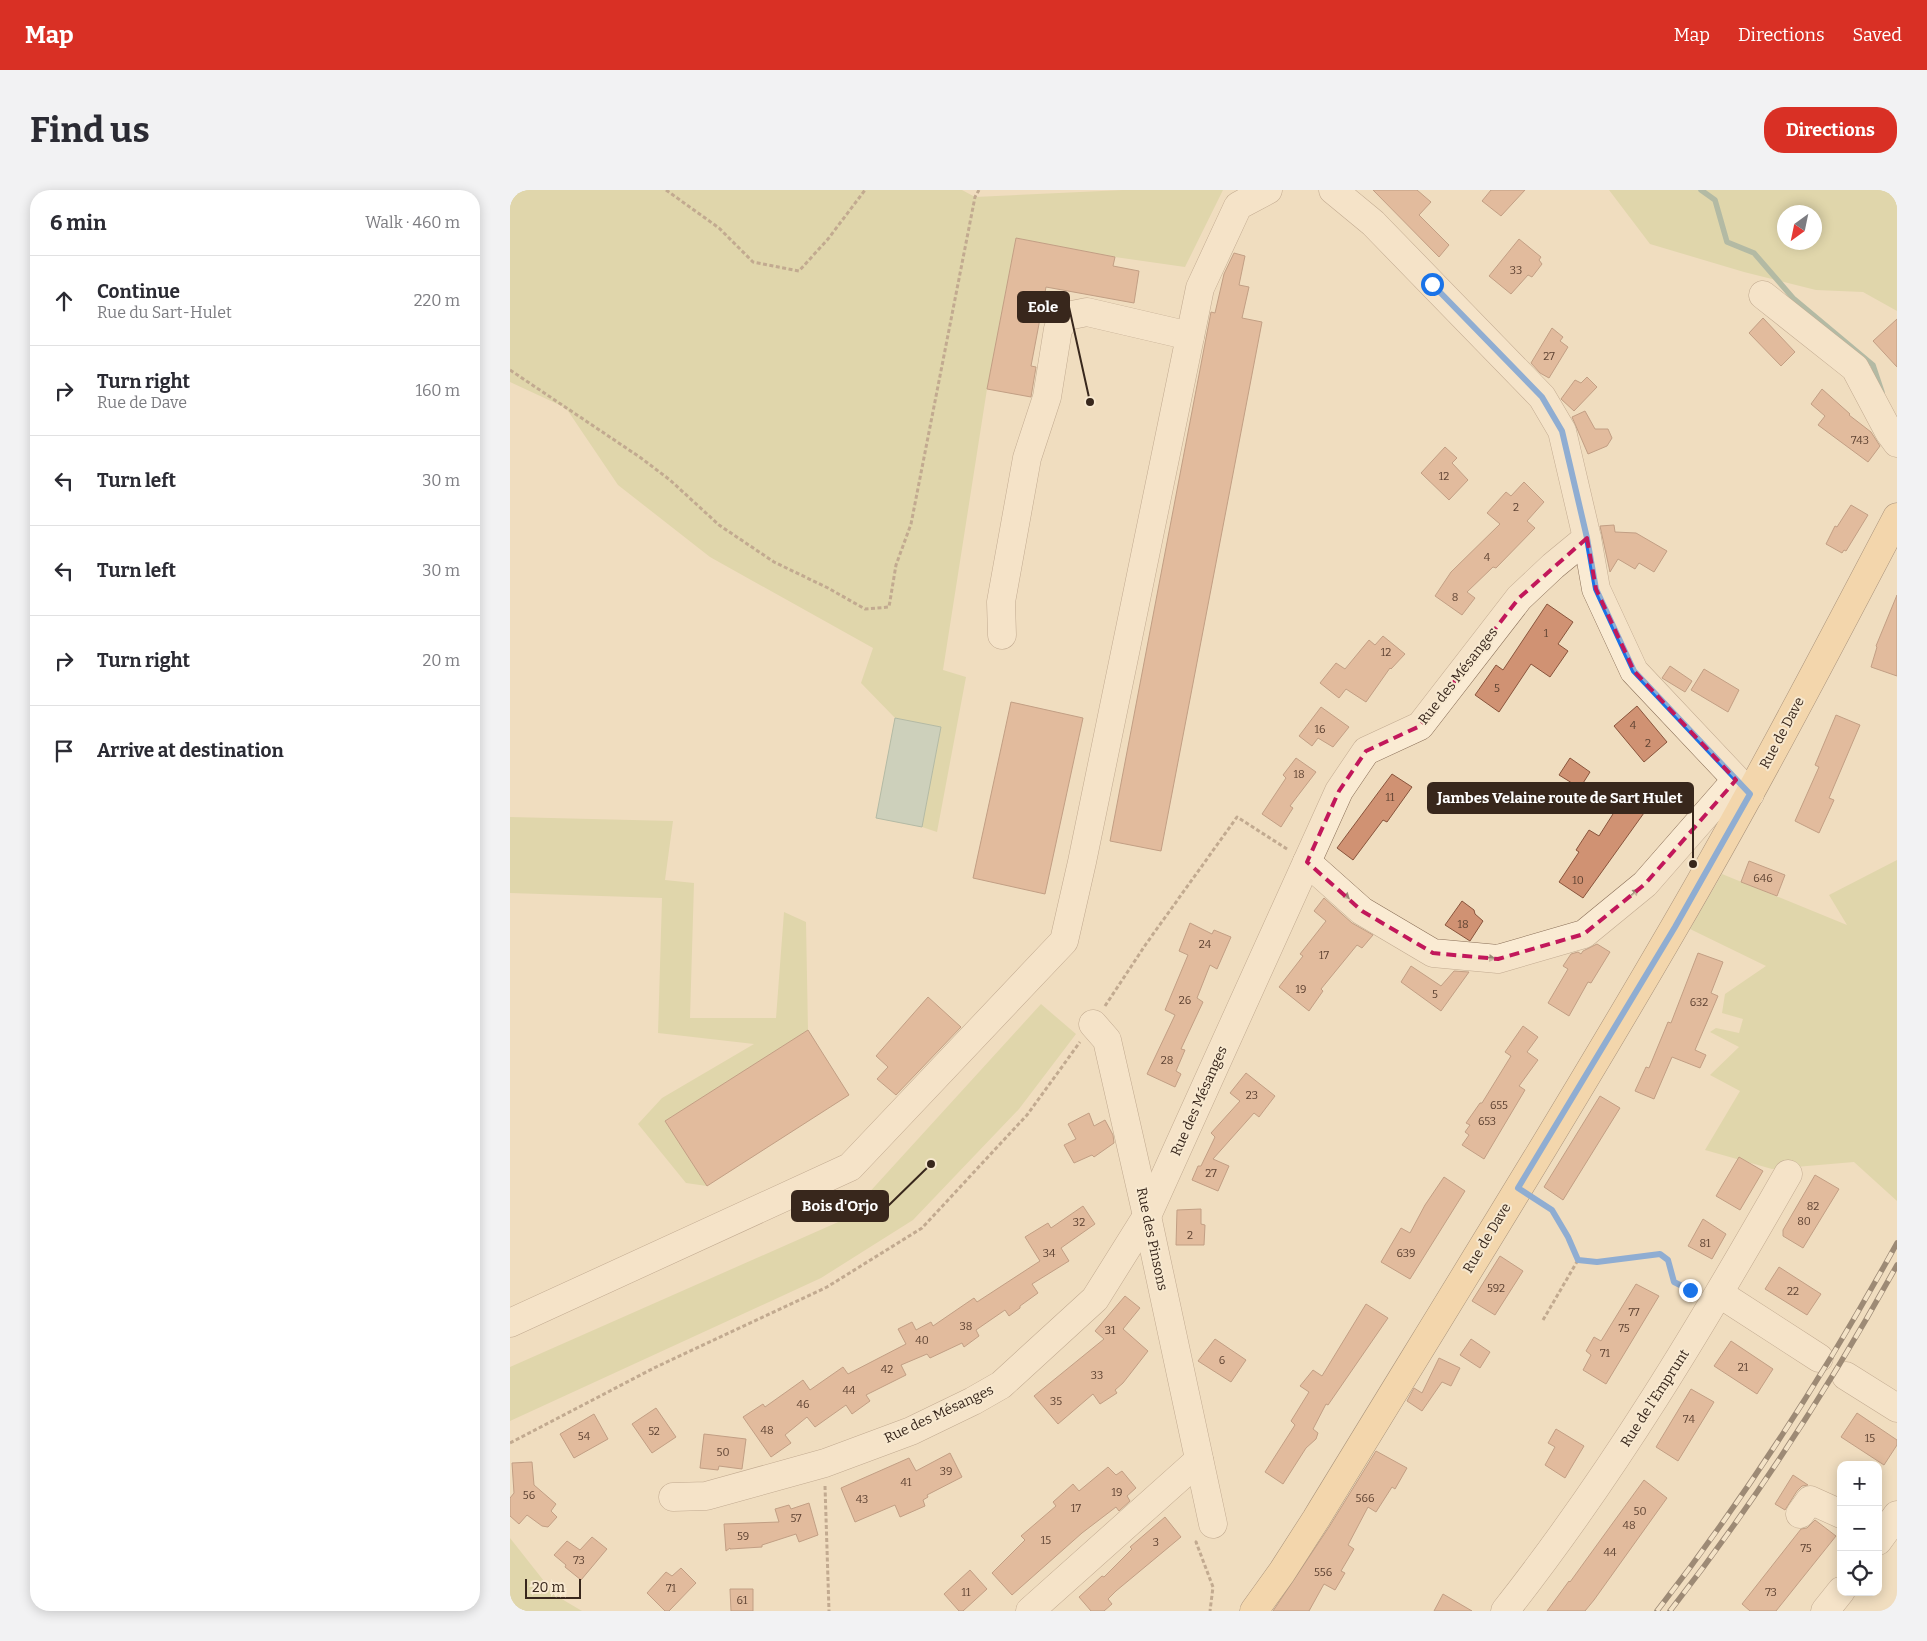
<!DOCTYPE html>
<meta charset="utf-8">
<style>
:root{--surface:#fff;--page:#f2f2f3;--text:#2b2b33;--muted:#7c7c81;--line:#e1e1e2;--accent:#d93025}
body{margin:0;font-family:Bitter,serif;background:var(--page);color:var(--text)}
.controls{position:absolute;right:15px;bottom:15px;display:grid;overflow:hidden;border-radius:10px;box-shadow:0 2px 12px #0003}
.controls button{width:45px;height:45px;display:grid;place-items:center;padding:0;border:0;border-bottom:1px solid var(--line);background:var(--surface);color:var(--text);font:25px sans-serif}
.compass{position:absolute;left:1267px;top:15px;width:45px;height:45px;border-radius:50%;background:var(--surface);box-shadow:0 2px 12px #0003;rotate:213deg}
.scale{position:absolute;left:15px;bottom:12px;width:56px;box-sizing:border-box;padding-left:5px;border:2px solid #38271c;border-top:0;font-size:14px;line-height:18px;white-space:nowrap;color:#38271c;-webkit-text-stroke:4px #f7e8cf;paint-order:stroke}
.stop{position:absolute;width:15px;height:15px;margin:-11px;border:4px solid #1a73e8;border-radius:50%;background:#fff}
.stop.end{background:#1a73e8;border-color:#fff;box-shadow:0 1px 5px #0008}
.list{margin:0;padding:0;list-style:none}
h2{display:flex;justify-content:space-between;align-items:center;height:65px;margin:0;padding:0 20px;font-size:21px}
h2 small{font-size:16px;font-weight:400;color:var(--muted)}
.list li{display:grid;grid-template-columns:32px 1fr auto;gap:15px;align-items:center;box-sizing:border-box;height:90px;padding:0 20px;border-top:1px solid var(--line)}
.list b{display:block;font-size:19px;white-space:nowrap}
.list p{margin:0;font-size:16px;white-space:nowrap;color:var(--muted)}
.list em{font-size:16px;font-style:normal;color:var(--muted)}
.icon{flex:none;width:28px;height:28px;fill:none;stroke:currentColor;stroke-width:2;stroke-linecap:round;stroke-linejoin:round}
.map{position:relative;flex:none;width:1387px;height:1421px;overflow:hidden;border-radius:20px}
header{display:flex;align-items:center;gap:30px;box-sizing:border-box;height:70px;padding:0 25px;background:var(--accent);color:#fff}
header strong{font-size:24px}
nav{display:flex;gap:28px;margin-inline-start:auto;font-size:18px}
.intro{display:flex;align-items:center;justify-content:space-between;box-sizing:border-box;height:120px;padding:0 30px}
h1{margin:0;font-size:35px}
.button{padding:12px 22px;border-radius:20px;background:var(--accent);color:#fff;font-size:18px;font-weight:700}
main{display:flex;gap:30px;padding:0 30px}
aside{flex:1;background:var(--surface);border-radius:20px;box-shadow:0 2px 12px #0003}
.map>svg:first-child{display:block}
.green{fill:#ccce93;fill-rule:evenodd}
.water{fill:#a3c1b6;stroke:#699083}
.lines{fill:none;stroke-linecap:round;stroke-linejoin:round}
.stream{stroke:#699083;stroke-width:5.5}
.building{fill:#d09273;stroke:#89543c}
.minor-casing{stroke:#896e57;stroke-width:29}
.major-casing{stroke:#563c2b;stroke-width:29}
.path{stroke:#896e57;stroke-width:3;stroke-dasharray:4 2.5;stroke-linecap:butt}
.minor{stroke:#faebd3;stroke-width:28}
.major{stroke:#f5cf95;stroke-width:28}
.rail-casing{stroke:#38271c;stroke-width:5.5}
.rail{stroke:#f7e8cf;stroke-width:4;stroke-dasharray:11;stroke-linecap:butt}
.oneway{fill:#998978}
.route{stroke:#1a73e8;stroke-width:6}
.marked{fill:none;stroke:#c2185b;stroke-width:4;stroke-dasharray:10 6;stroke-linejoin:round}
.labels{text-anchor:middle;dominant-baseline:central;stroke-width:4;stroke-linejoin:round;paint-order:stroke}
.number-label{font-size:11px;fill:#5e4232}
.street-label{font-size:14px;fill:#38271c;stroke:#f7e8cf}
.leader{fill:none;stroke:#38271c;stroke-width:2}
.callout-dot{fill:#38271c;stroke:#f7e8cf;stroke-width:2}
.callout{fill:#38271c;stroke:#38271c;stroke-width:2}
.callout-label{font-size:15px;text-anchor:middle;font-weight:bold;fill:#fff}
</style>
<header>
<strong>Map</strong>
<nav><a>Map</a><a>Directions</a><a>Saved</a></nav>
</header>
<div class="intro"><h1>Find us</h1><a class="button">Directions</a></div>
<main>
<aside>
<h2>6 min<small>Walk · 460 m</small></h2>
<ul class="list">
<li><svg class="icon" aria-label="ahead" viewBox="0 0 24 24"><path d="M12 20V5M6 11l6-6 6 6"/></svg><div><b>Continue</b><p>Rue du Sart-Hulet</p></div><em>220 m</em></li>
<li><svg class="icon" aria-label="right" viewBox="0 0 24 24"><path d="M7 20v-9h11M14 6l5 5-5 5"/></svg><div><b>Turn right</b><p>Rue de Dave</p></div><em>160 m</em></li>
<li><svg class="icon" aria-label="left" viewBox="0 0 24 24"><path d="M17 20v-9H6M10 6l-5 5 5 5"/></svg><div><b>Turn left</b></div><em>30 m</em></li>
<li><svg class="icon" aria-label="left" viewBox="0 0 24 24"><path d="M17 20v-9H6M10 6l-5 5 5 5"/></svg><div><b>Turn left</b></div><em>30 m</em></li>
<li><svg class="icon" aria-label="right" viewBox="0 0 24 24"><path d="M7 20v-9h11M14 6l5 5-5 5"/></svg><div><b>Turn right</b></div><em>20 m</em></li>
<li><svg class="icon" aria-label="arrive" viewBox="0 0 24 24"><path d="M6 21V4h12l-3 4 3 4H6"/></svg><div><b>Arrive at destination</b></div></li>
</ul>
</aside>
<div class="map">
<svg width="1387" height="1421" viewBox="0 0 1387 1421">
<rect width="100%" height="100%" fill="#f0ddbf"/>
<g class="green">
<path d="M0 0H452L465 7 613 0H713L675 77 605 67 506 48 477 199 433 480 456 487 427 642 412 637 431 537 385 528 351 493 363 458 200 367 108 295 56 218 0 192Z"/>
<path d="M1099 0H1387V121L1353 102 1306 100 1234 82 1140 54ZM1274 22H1304V52H1274Z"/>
<path d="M0 627 163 631 155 690 184 693 180 828H266L274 722 296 732 298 840 155 931 197 996 176 993 128 934 152 908 244 854 148 843 152 708 0 703Z"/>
<path d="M1387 670V1011L1344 972 1262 979 1195 960 1230 901 1200 885 1229 857 1200 842 1206 838 1229 843 1233 829 1212 823 1215 804 1256 776 1180 739 1212 684 1337 735 1319 705Z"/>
<path d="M531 814 566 844 509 919 403 1030 311 1088 0 1231V1177L335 1029Z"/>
<path d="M0 1348 45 1405 72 1421H0Z"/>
</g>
<path class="water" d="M385 528 431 537 412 637 366 628Z"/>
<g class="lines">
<path class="stream" d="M1191 0 1205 10 1217 52 1244 63 1283 108 1363 175 1372 202"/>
</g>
<g class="building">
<path d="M863 0H907L921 12 909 25 939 55 929 67Z"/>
<path d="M981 0H1015L991 26 972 11Z"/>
<path d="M506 48 605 67 603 76 629 81 624 113 536 97 521 176 526 177 521 207 477 199Z"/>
<path d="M1009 49 1031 67 1029 70 1032 74 1022 87 1018 85 1001 104 979 86Z"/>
<path d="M724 63 735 66 729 95 739 97 732 128 752 132 651 661 600 651 701 122 705 123 714 84Z"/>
<path d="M1253 128 1285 162 1271 176 1239 143Z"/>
<path d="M1387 129V177L1363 151Z"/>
<path d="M1042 138 1053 147 1050 151 1058 157 1039 188 1030 183 1021 173Z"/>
<path d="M1077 187 1087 197 1064 221 1051 209 1065 190 1071 193Z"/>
<path d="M1312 199 1340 224 1339 225 1361 242 1370 256 1358 272 1308 235 1315 226 1301 214Z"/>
<path d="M1075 221 1085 239H1098L1102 248 1097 256 1078 264 1062 227Z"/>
<path d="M935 257 947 268 942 273 958 290 939 310 911 283Z"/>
<path d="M1014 292 1034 312 1017 331 1025 338 986 378 983 377 957 402 965 408 952 425 925 406 941 382 990 334 977 323 996 302 1001 306Z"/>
<path d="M1341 315 1358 325 1336 361 1334 360 1332 363 1316 354 1325 336 1327 337Z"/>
<path d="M1104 335 1105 342 1126 343 1157 361 1144 382 1129 373 1125 379 1108 369 1100 382 1090 336Z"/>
<path d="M1387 405V486L1361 477 1367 457 1366 456Z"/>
<path d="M1037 414 1063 432 1048 454 1058 461 1040 487 1021 474 989 522 965 505 986 475 993 480Z"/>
<path d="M873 446 895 464 881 479 880 478 856 512 836 499 829 508 810 493 826 473 835 479 859 450 865 455Z"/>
<path d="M1160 476 1182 491 1175 502 1152 488Z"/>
<path d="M1194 479 1229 500 1218 522 1181 500Z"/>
<path d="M501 512 573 528 535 704 463 688Z"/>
<path d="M1127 516 1157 552 1134 572 1104 536Z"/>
<path d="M811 517 839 537 823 557 808 548 802 556 789 546Z"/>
<path d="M1326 525 1350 535 1319 608 1324 610 1309 643 1285 631 1309 577 1305 575Z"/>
<path d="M786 568 806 582 780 616 783 618 771 637 752 624 776 588 773 585Z"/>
<path d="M1060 568 1080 582 1070 598 1049 585Z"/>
<path d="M882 584 902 597 877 632 873 630 843 670 827 658Z"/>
<path d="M1122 594 1144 609 1073 708 1049 692 1069 662 1066 660 1079 640 1089 646Z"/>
<path d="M1239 671 1275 685 1267 706 1231 692Z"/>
<path d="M814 708 842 733 863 745 852 758 847 755 811 799 813 801 799 821 769 797 793 766 790 764 816 731 804 721Z"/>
<path d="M952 711 964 720 965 724 973 731 960 751 935 735Z"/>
<path d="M680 733 702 744 704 740 721 747 707 779 700 775 687 808 693 812 671 859 675 860 666 881 671 884 665 897 637 884 665 825 655 820 678 765 669 761Z"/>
<path d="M1087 754 1100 762 1081 793 1078 792 1059 826 1038 813 1058 779 1053 776 1061 764 1068 762 1071 764 1073 761Z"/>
<path d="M1188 763 1213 772 1201 803 1208 806 1185 860 1196 865 1190 878 1162 867 1144 909 1125 901 1136 877 1139 878 1158 832 1161 833Z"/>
<path d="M901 776 931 796 944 781 959 782 931 821 891 792Z"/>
<path d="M418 807 451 837 386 905 367 889 378 877 366 866Z"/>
<path d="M1013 836 1028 847 1017 862 1028 870 1009 896 1015 900 974 969 952 955 959 945 955 942 960 935 956 933 970 913H972L1001 866 995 862Z"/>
<path d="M298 840 339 905 197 996 155 931Z"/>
<path d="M736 883 765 906 749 927 744 923 703 969 719 976 708 1001 682 990 688 976H691L705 947 701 943 730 911 720 903Z"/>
<path d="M1090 906 1110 918 1053 1010 1034 997Z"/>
<path d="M579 923 584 936 595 930 603 945 604 953 584 967 582 965 564 973 554 955 566 949 558 934Z"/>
<path d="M1229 967 1253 981 1230 1020 1206 1006Z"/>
<path d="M1305 985 1329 999 1293 1058 1273 1046V1040Z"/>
<path d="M934 987 955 1001 900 1089 871 1072 891 1038 900 1043 915 1015Z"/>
<path d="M573 1016 585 1034 551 1058 559 1071 522 1094 528 1103 510 1116V1118L499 1126 495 1120 466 1140 469 1146 454 1157 452 1153 420 1168 417 1164 391 1175 396 1185 356 1205 360 1211 342 1224 336 1215 305 1237 297 1227 275 1245 281 1253 261 1267 233 1227 253 1214 255 1217 293 1190 300 1200 333 1177 338 1184 396 1154 388 1139 402 1132 406 1140 421 1132 423 1136 464 1108 467 1112 530 1071 515 1047 538 1033 541 1038Z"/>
<path d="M691 1019V1034L695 1035 694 1055H666L667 1020Z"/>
<path d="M1193 1029 1216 1044 1202 1069 1178 1056Z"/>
<path d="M990 1066 1013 1081 985 1125 962 1111Z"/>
<path d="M1269 1077 1311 1104 1297 1125 1255 1099Z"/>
<path d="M1126 1094 1149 1106 1096 1194 1073 1180 1081 1165 1076 1161 1084 1147 1091 1151Z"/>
<path d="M615 1106 630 1118 613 1139 638 1161 613 1193 605 1200 607 1203 590 1214 583 1204 548 1234 524 1206 594 1149 585 1141Z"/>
<path d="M856 1114 878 1128 818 1215 816 1214 803 1239 808 1243 806 1249 796 1258 773 1294 755 1282 785 1235 781 1231 799 1202 790 1196 803 1180 812 1186Z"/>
<path d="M705 1149 736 1170 721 1192 688 1171Z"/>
<path d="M961 1149 980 1162 970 1178 950 1165Z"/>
<path d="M1221 1151 1263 1179 1247 1204 1204 1176Z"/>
<path d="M929 1168 950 1178 941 1196 932 1192 912 1221 897 1211 904 1198 912 1203Z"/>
<path d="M1181 1199 1204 1212 1168 1271 1146 1257Z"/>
<path d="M146 1218 166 1247 142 1263 122 1234Z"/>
<path d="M1347 1223 1387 1250V1255L1374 1275 1331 1247Z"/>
<path d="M84 1224 98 1249 64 1268 50 1244Z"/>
<path d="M1046 1239 1074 1256 1055 1288 1035 1275 1045 1257 1038 1253Z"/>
<path d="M194 1244 236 1249 232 1279 209 1276 208 1280 190 1278Z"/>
<path d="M866 1261 897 1278 885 1299 882 1297 866 1322 858 1317 838 1355 844 1359 831 1381 835 1383 825 1400 814 1394 799 1421H763L819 1337Z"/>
<path d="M440 1263 452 1287 417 1305 418 1307 413 1310 415 1316 390 1327 385 1315 345 1332 331 1298 399 1268 406 1281Z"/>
<path d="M22 1272 24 1295 46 1314 41 1321 47 1327 38 1337 32 1336 17 1325 9 1334 0 1326V1308L4 1303 2 1273Z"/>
<path d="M598 1277 606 1285 612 1281 626 1298 617 1306 620 1311 609 1321 606 1317 572 1343 502 1405 482 1383 515 1350 511 1346 546 1316 543 1312 563 1294 569 1301Z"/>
<path d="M1283 1285 1298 1295 1292 1296 1287 1301 1275 1320 1265 1314Z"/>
<path d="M1134 1290 1157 1308 1084 1410 1075 1421H1037L1059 1391 1060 1392Z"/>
<path d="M299 1313 308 1345 289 1352 286 1344 252 1355V1357L220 1359V1358L216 1361 214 1334 269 1332 265 1319 279 1315 281 1319Z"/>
<path d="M655 1327 671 1347 606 1401 598 1409 602 1414 594 1421H581L569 1407 592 1386 594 1387 622 1359 620 1357Z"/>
<path d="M1305 1330 1326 1346 1266 1421H1240L1232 1414 1291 1339 1297 1338Z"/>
<path d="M82 1347 97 1359 71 1390 55 1377 56 1375 44 1365 57 1351 70 1360Z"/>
<path d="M171 1378 186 1393 159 1421H155L137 1403 156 1382 162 1386Z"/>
<path d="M460 1380 477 1399 453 1421H449L434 1404Z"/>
<path d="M220 1399H243V1421H221Z"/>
<path d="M933 1404 962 1421H924Z"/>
</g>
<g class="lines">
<g class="minor-casing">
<g id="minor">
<path d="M823 0 863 33 1032 207 1052 241 1077 348 1086 399 1124 481 1240 604"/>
<path d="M1253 105 1345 178 1379 242 1387 253"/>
<path d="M492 445 491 412 517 268 537 207 548 139 557 126 577 122 680 146"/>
<path d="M797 672 852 721 923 763 988 769 1074 744 1135 694 1226 590"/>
<path d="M583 834 597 850 637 1026 703 1334"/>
<path d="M1210 1104 1309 1168"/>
<path d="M0 1133 340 977 554 751 572 672 690 98 728 16 758 0"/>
<path d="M1336 1186 1387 1218"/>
<path d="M163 1307 196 1306 315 1273 401 1241 463 1211 491 1195 585 1109 637 1026 829 601 856 561 910 536 1009 408 1043 376 1077 348"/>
<path d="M1290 1324 1300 1310 1331 1324"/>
<path d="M1368 1351 1387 1325"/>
<path d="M520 1421 689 1270"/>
<path d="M995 1421C1103 1284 1192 1135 1278 984"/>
<path d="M1315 1421 1331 1401"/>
</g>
</g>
<g class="major-casing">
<path id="major" d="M744 1421 772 1382 806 1329C926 1132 1049 936 1165 736 1243 602 1315 464 1387 327"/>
</g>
<g class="path">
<path d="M156 0 209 38 243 72 289 81 318 49 355 0"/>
<path d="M0 180 131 268 160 290 209 335 264 372 318 398 355 419 379 417 386 375 401 334 465 7 469 0"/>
<path d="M595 816 636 754 727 627 777 659"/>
<path d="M1027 1011 1042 1020 1058 1047 1068 1070 1087 1072 1150 1064 1158 1070 1164 1092 1185 1100"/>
<path d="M1033 1130 1068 1070"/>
<path d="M0 1253 144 1178 317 1097 412 1038 517 925 570 852"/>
<path d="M315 1296 319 1421"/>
<path d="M687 1351 686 1352 703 1397 700 1421"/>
</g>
<use href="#minor" class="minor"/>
<use href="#major" class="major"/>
<g class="rail-casing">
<g id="rail">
<path d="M1147 1421C1237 1305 1316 1182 1387 1053"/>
<path d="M1160 1421C1245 1312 1320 1196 1387 1075"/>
</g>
</g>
<use href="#rail" class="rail"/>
</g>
<defs><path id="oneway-solid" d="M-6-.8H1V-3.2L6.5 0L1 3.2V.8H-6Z" transform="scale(1.25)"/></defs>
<g class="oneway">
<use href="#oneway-solid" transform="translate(834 704) rotate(42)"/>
<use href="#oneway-solid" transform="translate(1123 704) rotate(-39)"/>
<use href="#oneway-solid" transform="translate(978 768) rotate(5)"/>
</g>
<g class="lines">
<path class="route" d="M922 94 1032 207 1052 241 1077 348 1086 399 1124 481 1240 604 1165 737 1008 998 1042 1020 1058 1047 1068 1070 1087 1072 1150 1064 1158 1070 1164 1092 1180 1100"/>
</g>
<path d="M0 0H1387V1421H0ZM1077 348 1086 399 1124 481 1226 590 1135 694 1074 744 988 769 923 763 852 721 797 672 829 601 856 561 910 536 1009 408Z" fill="#f0ddbf" fill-opacity=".55" fill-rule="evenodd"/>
<path class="marked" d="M1077 348 1086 399 1124 481 1226 590 1135 694 1074 744 988 769 923 763 852 721 797 672 829 601 856 561 910 536 1009 408Z"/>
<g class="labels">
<g class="number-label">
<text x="1006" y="80">33</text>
<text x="1039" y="166">27</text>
<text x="1350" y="250">743</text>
<text x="934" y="286">12</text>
<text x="1006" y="317">2</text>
<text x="977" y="367">4</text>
<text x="945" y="407">8</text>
<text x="1036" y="443">1</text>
<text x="876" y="462">12</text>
<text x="987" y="498">5</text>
<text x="1123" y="535">4</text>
<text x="810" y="539">16</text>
<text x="1138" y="553">2</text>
<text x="789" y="584">18</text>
<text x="880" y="607">11</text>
<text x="1253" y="688">646</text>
<text x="1068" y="690">10</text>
<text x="953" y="734">18</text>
<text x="695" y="754">24</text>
<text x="814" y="765">17</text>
<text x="791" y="799">19</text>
<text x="925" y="804">5</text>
<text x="675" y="810">26</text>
<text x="1189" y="812">632</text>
<text x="657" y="870">28</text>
<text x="742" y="905">23</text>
<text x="989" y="915">655</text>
<text x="977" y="931">653</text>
<text x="701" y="983">27</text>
<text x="1303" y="1016">82</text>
<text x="1294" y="1031">80</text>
<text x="569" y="1032">32</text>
<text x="680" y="1045">2</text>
<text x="1195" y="1053">81</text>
<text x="539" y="1063">34</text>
<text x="896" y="1063">639</text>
<text x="986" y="1098">592</text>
<text x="1283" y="1101">22</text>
<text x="1124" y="1122">77</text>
<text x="456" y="1136">38</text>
<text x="1114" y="1138">75</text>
<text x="600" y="1140">31</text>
<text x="412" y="1150">40</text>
<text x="1095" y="1163">71</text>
<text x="712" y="1170">6</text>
<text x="1233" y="1177">21</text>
<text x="377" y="1179">42</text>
<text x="587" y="1185">33</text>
<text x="339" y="1200">44</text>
<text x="546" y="1211">35</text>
<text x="293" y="1214">46</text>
<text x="1179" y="1229">74</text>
<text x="257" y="1240">48</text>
<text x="144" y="1241">52</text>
<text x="74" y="1246">54</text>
<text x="1360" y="1248">15</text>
<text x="213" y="1262">50</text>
<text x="436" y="1281">39</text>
<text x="396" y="1292">41</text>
<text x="607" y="1302">19</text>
<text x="19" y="1305">56</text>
<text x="855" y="1308">566</text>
<text x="352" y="1309">43</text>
<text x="566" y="1318">17</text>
<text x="1130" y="1321">50</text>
<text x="286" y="1328">57</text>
<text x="1119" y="1335">48</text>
<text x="233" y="1346">59</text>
<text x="536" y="1350">15</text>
<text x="646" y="1352">3</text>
<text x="1296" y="1358">75</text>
<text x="1100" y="1362">44</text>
<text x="69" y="1370">73</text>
<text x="813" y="1382">556</text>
<text x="161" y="1398">71</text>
<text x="456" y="1402">11</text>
<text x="1261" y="1402">73</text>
<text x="232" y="1410">61</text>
</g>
<g class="street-label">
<text transform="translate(948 486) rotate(-52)">Rue des Mésanges</text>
<text transform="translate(1272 543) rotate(-62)">Rue de Dave</text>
<text transform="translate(689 911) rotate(-66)">Rue des Mésanges</text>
<text transform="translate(977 1048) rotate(-59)">Rue de Dave</text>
<text transform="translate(642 1049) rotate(78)">Rue des Pinsons</text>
<text transform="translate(1145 1208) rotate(-57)">Rue de l'Emprunt</text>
<text transform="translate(429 1224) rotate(-25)">Rue des Mésanges</text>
</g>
</g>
<path class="leader" d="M580 212L559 117M1183 674L1183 608M421 974L378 1016"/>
<g class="callout-dot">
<circle cx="580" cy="212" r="5"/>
<circle cx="1183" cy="674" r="5"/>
<circle cx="421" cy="974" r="5"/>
</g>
<g class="callout">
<rect x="508" y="102" width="51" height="30" rx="5"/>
<rect x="918" y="593" width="265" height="30" rx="5"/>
<rect x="282" y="1001" width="96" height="30" rx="5"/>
</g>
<g class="callout-label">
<text x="533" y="122">Eole</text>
<text x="1050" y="613">Jambes Velaine route de Sart Hulet</text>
<text x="330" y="1021">Bois d'Orjo</text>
</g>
</svg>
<div class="controls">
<button>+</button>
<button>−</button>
<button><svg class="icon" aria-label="locate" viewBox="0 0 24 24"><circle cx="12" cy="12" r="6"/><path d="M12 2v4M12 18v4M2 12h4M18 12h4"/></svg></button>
</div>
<svg class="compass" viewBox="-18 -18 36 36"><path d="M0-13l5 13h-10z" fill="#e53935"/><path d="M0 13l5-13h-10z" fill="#7c7c81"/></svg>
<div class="scale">20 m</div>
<div class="stop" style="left:922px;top:94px"></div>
<div class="stop end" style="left:1180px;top:1100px"></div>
</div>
</main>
